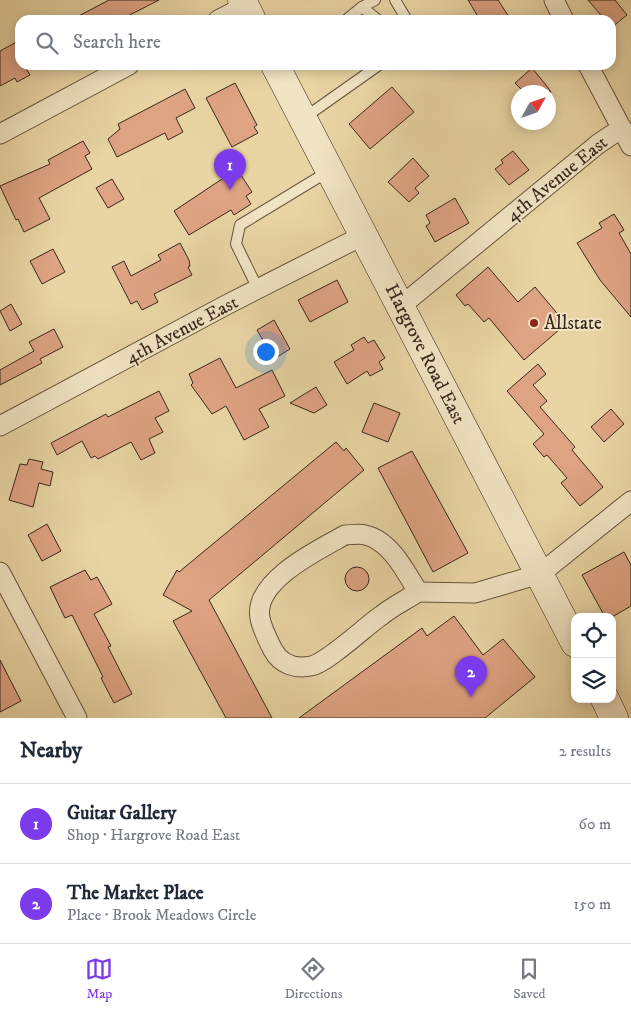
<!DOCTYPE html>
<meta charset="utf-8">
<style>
:root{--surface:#fff;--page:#f6f6f7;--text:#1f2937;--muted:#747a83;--line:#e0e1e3;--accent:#7c3aed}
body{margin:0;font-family:"IM FELL DW Pica",serif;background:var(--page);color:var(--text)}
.controls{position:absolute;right:15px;bottom:15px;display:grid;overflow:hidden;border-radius:10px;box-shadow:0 2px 12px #0003}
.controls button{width:45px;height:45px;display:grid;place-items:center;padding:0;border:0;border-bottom:1px solid var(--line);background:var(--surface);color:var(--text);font:25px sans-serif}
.compass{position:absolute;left:511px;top:85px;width:45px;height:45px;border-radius:50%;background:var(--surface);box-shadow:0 2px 12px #0003;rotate:50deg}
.you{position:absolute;left:265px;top:351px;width:18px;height:18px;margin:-12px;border:4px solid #fff;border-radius:50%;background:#1a73e8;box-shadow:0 0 0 8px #1a73e833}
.badge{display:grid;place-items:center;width:32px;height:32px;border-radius:50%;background:var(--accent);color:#fff;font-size:16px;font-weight:700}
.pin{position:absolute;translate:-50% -41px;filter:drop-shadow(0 1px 2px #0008)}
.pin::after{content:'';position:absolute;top:26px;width:18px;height:15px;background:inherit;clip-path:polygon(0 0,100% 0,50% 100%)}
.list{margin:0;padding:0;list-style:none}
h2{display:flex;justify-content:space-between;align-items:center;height:65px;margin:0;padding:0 20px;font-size:21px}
h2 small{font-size:16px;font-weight:400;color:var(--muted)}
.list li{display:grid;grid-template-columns:32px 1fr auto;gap:15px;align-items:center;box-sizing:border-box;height:80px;padding:0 20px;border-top:1px solid var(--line)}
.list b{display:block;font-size:19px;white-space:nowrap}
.list p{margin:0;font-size:16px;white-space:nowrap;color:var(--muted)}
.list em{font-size:16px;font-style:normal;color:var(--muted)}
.icon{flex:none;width:28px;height:28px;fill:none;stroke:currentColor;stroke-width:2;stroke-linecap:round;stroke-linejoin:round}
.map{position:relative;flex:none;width:631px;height:718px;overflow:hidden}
.search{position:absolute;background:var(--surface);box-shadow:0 2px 12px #0003;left:15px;right:15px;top:15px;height:55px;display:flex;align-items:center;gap:12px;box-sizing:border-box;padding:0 18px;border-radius:15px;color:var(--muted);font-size:19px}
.sheet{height:225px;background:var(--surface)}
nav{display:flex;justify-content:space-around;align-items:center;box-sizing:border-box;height:70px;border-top:1px solid var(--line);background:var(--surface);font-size:14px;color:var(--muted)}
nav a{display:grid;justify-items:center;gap:2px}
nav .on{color:var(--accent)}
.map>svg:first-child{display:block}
.building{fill:#dea383;stroke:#39271c}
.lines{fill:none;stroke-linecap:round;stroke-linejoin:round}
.service-casing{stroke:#65523e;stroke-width:12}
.minor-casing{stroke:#65523e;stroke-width:21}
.secondary-casing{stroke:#39271c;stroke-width:29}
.service{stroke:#f1e4c4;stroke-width:10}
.minor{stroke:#f1e4c4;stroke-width:19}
.secondary{stroke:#f1e4c4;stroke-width:28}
.poi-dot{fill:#8f2418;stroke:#f1e4c4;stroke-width:2}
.labels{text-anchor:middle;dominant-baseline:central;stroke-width:4;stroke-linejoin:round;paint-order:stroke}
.street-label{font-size:19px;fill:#39271c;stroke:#f1e4c4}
.poi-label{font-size:19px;fill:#39271c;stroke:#f1e4c4;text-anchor:start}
</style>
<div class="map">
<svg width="631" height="718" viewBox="0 0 631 718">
<rect width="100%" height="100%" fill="#e9d5a4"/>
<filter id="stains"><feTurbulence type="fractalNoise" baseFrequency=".004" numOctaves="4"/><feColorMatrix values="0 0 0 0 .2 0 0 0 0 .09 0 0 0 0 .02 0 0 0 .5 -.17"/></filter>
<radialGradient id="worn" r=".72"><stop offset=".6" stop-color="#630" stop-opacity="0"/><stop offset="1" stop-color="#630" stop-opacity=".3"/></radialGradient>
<g class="building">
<path d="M109 0H159L120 20H71Z"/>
<path d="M468 0H498L511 20H480Z"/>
<path d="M588 0H615L627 15 611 28V20H605Z"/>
<path d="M20 40V65H24L30 75 17 82 15 78 0 86V51Z"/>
<path d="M532 68 546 85 551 92H524L515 83Z"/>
<path d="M235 83 257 125 254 127 258 133 232 147 206 98Z"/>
<path d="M392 87 414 112 370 149 349 124Z"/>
<path d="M185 89 195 108 176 118 183 132 168 140 165 133 117 157 108 139 120 129 118 124Z"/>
<path d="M83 141 90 153 85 156 92 169 39 198 50 219 24 232 18 219 16 220 0 186 50 164 48 160Z"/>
<path d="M513 151 529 170 509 185 495 169 503 163 501 160Z"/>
<path d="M413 158 429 176 415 188 419 193 409 202 388 182Z"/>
<path d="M237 169 252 192 246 196 251 204 234 215 231 210 189 235 174 211Z"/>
<path d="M112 179 124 199 108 208 96 188Z"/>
<path d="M455 198 469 223 435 242 426 226 430 223 426 215Z"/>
<path d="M614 214 624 230 619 233 631 254V317L600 280 577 243 602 228 599 223Z"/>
<path d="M180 243 189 260 190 266 188 267 192 275 154 294 158 302 142 310 137 301 131 304 112 267 124 261 131 276 161 260 158 255Z"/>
<path d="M53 249 65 272 42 284 30 261Z"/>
<path d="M488 267 518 302 535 287 566 324 524 360 489 318 484 322 468 304 465 306 456 295Z"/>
<path d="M337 280 348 302 310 322 298 300Z"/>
<path d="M11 304 22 324 10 331 0 311Z"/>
<path d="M274 320 290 349 274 359 257 330Z"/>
<path d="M54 329 63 347 40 359 42 363 0 385V370L34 351 29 342Z"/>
<path d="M364 337 368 343 374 340 385 358 379 362 383 369 370 376 367 371 347 384 334 362 354 350 351 345Z"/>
<path d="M220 358 236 388 272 370 285 396 259 409 269 427 244 440 226 406 212 414 191 385 193 383 189 374Z"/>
<path d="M538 364 546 374 533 385 547 401 540 407 575 447 572 450 603 487 580 506 561 483 567 478 547 455 544 457 533 444 544 434 507 391Z"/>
<path d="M316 387 327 405 314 413 290 403Z"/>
<path d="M159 391 169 411 155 418 163 432 149 439 155 453 141 460 131 442 98 459 95 456 91 458 82 441 57 455 51 443 106 414 108 417Z"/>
<path d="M374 403 400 413 388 442 362 432Z"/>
<path d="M611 409 624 424 604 442 591 427Z"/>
<path d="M336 442 344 451 346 448 364 470 209 600 272 718H226L173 621 192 611 163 595 177 570 179 572Z"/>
<path d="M412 451 468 553 433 572 378 468Z"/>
<path d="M29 459 43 462 41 469 53 472 50 486 39 483 33 507 9 500 20 464 27 465Z"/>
<path d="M47 524 61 551 42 561 28 535Z"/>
<path d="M624 552 631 565V606L612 617H605L582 575Z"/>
<circle cx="357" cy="579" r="12"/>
<path d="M85 570 91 580 97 577 112 604 94 614 111 646 108 647 132 694 114 703 101 678 103 677 72 615 65 618 50 587Z"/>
<path d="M454 616 483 655 503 639 535 677 485 718H299L422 628 427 636Z"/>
<path d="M0 660 21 701 0 712Z"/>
</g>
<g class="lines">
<g class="service-casing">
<g id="service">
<path d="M395 0 407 20"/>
<path d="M362 7 378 20"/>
<path d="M346 20 362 7 375 0"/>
<path d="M304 118 379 65"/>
<path d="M258 289 236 244 240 225 329 171"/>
</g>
</g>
<g class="minor-casing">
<g id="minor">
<path d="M554 0 564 20"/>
<path d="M218 20 245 6"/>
<path d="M588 65 631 146"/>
<path d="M0 134 129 65"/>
<path d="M401 306 598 144 622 128"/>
<path d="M0 426 228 304 364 235"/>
<path d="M345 535C351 535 359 533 365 535 390 540 406 572 418 592 406 600 393 606 382 615 367 625 327 663 311 666 296 669 281 665 273 650 268 640 262 629 260 618 253 581 318 550 345 535Z"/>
<path d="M0 572 77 718"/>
<path d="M418 592 475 593 540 574 631 501"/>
</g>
</g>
<g class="secondary-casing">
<g id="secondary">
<path d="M242 0 252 20"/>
<path d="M275 65 575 643"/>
<path d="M605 699 614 718"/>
</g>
</g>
<use href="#service" class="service"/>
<use href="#minor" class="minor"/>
<use href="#secondary" class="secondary"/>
</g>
<circle class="poi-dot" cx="534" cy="323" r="5"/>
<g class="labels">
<g class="street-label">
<text transform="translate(557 179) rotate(-39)">4th Avenue East</text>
<text transform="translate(182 330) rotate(-28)">4th Avenue East</text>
<text transform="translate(425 354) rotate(63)">Hargrove Road East</text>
</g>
<g class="poi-label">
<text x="544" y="323">Allstate</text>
</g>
</g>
<rect width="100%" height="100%" filter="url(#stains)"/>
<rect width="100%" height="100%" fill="url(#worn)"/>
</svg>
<div class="controls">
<button><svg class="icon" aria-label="locate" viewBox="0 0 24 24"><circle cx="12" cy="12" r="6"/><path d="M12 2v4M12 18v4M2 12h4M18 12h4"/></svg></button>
<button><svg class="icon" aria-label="layers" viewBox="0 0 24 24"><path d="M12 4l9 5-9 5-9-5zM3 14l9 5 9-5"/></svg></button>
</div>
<svg class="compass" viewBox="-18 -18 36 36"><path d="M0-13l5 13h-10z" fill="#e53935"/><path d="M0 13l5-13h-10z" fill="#747a83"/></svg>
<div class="you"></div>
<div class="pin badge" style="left:230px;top:190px">1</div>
<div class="pin badge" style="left:471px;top:697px">2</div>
<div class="search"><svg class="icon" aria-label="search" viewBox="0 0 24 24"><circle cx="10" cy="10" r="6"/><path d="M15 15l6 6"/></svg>Search here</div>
</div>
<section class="sheet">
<h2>Nearby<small>2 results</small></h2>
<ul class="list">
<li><span class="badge">1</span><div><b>Guitar Gallery</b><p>Shop · Hargrove Road East</p></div><em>60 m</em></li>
<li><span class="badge">2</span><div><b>The Market Place</b><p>Place · Brook Meadows Circle</p></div><em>150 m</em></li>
</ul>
</section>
<nav>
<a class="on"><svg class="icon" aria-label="map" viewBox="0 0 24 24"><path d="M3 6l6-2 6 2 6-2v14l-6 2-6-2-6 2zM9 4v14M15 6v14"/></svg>Map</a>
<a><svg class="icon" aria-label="directions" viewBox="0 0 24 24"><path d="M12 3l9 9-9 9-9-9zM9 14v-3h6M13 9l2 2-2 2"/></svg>Directions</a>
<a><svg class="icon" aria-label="saved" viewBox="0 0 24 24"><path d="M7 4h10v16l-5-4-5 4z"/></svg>Saved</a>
</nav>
